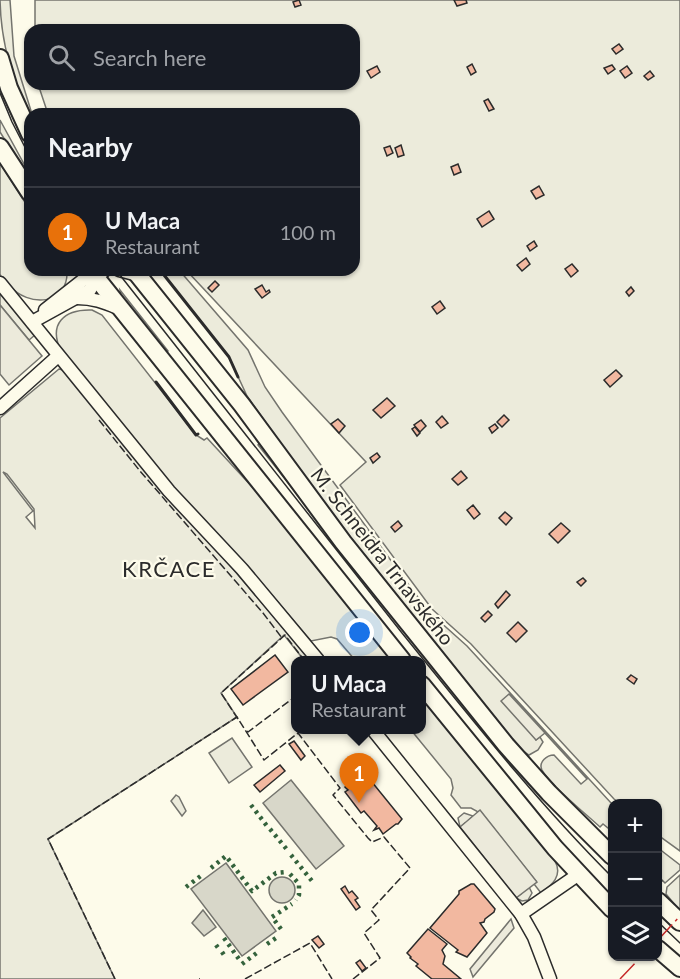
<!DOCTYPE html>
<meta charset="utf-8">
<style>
:root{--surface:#171b24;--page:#20242c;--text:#f1f3f6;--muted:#9ea1a6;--line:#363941;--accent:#d93025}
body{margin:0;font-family:Lato,sans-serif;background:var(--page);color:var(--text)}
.controls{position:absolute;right:18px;bottom:18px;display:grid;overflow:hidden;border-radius:12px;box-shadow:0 2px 4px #0004}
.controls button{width:54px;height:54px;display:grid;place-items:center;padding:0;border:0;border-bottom:2px solid var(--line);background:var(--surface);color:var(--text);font:30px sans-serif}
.you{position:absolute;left:360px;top:633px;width:21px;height:21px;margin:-15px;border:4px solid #fff;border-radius:50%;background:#1a73e8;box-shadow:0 0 0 9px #1a73e833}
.badge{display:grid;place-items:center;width:39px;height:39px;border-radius:50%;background:var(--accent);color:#fff;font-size:20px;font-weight:700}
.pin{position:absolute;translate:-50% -50px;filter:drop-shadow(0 2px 3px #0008)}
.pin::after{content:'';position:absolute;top:32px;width:21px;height:18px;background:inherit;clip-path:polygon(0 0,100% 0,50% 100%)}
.popup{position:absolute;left:291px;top:656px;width:135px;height:78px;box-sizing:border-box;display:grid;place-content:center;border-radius:12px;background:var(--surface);filter:drop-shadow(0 2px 4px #0005);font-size:20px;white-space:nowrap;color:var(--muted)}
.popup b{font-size:22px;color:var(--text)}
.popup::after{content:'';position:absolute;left:50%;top:100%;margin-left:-12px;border:12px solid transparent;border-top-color:var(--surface)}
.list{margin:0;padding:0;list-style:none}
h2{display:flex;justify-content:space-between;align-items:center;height:78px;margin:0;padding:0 24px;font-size:26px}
h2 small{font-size:20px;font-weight:400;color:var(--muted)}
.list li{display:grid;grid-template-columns:39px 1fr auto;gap:18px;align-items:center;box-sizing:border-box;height:90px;padding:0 24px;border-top:2px solid var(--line)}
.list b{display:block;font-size:22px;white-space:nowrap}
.list p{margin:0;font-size:20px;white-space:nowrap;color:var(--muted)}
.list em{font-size:20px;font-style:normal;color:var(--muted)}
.icon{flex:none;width:33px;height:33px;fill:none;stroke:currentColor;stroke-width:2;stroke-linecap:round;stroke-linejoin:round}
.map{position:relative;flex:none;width:680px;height:979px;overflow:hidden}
.search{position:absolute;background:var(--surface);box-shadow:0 2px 4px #0004;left:24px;top:24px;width:336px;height:66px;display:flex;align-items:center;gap:15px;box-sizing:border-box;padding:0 21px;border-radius:18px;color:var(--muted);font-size:22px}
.panel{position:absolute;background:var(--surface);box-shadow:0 2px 4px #0004;left:24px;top:108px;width:336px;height:168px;border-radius:18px}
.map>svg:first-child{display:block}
.green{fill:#ecebdb;stroke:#74746e;stroke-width:1.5;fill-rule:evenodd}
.parking{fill:#eceadb;stroke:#74746e;stroke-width:1.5}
.water{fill:#d8d7c9;stroke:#74746e;stroke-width:1.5}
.building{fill:#f2b8a0;stroke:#2b2b2b;stroke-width:1.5}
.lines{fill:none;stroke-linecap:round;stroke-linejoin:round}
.minor-casing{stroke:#2b2b2b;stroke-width:15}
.major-casing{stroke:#2b2b2b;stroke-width:20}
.minor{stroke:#fdfbea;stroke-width:12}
.major{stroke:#fdfbea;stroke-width:16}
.tram{stroke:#2b2b2b;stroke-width:1.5}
.hedge{stroke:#34623c;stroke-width:4.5;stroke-dasharray:3 4.5;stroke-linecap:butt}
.fence{stroke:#2b2b2b;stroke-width:1.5;stroke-dasharray:8 3;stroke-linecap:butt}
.wall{stroke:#2b2b2b;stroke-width:3}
.power{stroke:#c62828;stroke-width:1.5;stroke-dasharray:21 4.5 3 4.5;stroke-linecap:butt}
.labels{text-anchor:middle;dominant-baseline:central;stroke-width:4.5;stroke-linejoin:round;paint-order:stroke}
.street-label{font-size:20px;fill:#2b2b2b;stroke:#fdfbea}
.quarter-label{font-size:22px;letter-spacing:1.5px;fill:#2b2b2b;stroke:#fdfbea}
</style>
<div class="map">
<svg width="680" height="979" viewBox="0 0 680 979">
<rect width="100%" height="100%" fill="#fdfbea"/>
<g class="green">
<path d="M0 0H10L14 56 32 114H30V121C13 78 1 47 0 0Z"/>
<path d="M35 0H680V851L658 835V804L620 803 614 799 471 644 432 609 340 485 366 462 186 270H354V114H48L38 84H354V30H35Z"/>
<path d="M0 120 30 175V180L0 132Z"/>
<path d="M0 163 30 210V270H67C69 306 28 308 9 285 6 282 1 278 0 274 0 267 0 254 0 246 0 219 0 191 0 163Z"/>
<path d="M154 270H179L248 350 265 387 282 412 428 611 467 646 612 804V824L608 828 603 824 600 827C586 814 550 785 542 770 538 762 547 755 554 755L581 784 587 779 509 694 536 740 540 737 543 742 538 750 529 755 516 746 340 527 247 396 229 357 164 275Z"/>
<path d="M120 290 168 351 165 354 121 297Z"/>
<path d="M0 293 35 335 29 340 0 305Z"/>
<path d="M92 310 102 315 196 435 204 440 207 438 255 490 393 660H355L337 639 331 637 311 641 260 581 180 497 61 351C48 324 64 309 92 310Z"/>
<path d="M59 369 63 370 309 658 304 660 284 635 221 693 237 717 48 839 115 979H0V418ZM3 472 7 474 34 509 35 528 26 517 33 511Z"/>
<path d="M262 442 316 518 258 445Z"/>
<path d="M422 697 555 861C563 876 552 885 541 893L534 884 536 881 480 811 478 812 471 808H461L451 795 453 788 451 779 411 730H422Z"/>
<path d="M232 738 252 767 229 783 209 753Z"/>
<path d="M176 795 179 797 186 811 182 816 171 801Z"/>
<path d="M464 813 473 816 468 821 524 891 529 887 532 893 528 900 522 901 516 898 521 894 465 823 460 827 458 818Z"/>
<path d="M658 848 680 865V870L665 883 658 876Z"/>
<path d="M680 875V911L666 894 667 887Z"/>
</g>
<g class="parking">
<path d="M0 305 42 356 9 385 0 374Z"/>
<path d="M509 694 545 733 536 740 501 701Z"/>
<path d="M480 810 537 882 516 898 460 827Z"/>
<path d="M511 919 514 928 473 977 470 969Z"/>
</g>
<g class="water">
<path d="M291 780 344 846 316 869 263 803Z"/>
<path d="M226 863 276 931 242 956 191 889Z"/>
<circle cx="282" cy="890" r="13"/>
<path d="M203 910 216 927 204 936 192 923Z"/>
</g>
<g class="building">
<path d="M299 0 301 5 295 7 293 2Z"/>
<path d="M454 0H466L467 3 457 6Z"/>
<path d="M619 44 623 49 616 54 612 49Z"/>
<path d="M472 64 476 72 471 75 467 67Z"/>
<path d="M612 65 615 69 608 74 604 68Z"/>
<path d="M377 66 380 72 371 78 367 71Z"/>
<path d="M627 66 632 73 625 78 620 71Z"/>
<path d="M650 71 654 76 648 80 644 76Z"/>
<path d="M313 84H327V85L316 89Z"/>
<path d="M488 99 494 109 489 111 484 101Z"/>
<path d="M401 145 404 155 398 157 395 148Z"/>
<path d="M390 146 393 153 387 156 384 148Z"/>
<path d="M458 164 461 172 454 175 451 167Z"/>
<path d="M539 186 544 195 536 199 531 191Z"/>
<path d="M489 211 494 219 482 227 477 219Z"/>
<path d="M534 241 537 246 530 251 527 246Z"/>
<path d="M526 258 530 264 522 271 517 265Z"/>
<path d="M572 264 578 271 571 277 565 269Z"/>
<path d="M215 281 219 285 212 292 208 288Z"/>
<path d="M262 285 266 292 269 290 270 292 262 298 255 289Z"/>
<path d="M631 287 634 291 629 296 626 292Z"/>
<path d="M440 301 445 308 437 314 432 307Z"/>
<path d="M616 370 622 376 610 387 604 380Z"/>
<path d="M387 398 395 406 381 418 373 410Z"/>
<path d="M504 415 509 420 502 427 497 422Z"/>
<path d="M442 416 448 423 441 428 436 422Z"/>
<path d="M338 419 345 426 339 433 331 424Z"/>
<path d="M421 420 426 426 420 432 414 425Z"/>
<path d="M495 424 498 428 492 433 489 428Z"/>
<path d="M415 427 420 433 417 436 412 429Z"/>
<path d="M377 453 380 457 373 463 370 458Z"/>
<path d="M461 471 467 478 458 485 452 479Z"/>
<path d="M473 505 480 514 474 519 467 510Z"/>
<path d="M505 512 512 518 506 525 499 518Z"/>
<path d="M398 521 402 526 395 532 391 527Z"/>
<path d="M561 523 570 531 558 543 549 534Z"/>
<path d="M583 578 586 581 581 586 577 582Z"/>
<path d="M506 591 510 595 498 608 495 604Z"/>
<path d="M488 611 492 615 485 622 481 618Z"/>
<path d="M518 622 527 631 516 642 507 633Z"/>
<path d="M275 655 288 672 243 705 231 689Z"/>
<path d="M631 675 637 679 634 684 627 679Z"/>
<path d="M294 741 305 756 301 760 289 744Z"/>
<path d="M280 765 285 771 260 792 254 785Z"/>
<path d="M363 771 402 819 398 824H396L383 834 379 828 374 830 377 826 364 811 361 813 345 792 348 790 345 787 350 783 349 781Z"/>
<path d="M471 884H474L495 909 494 912 485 919 484 922 480 923 487 933 467 957 456 952 458 950 430 928 459 894V891Z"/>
<path d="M345 886 349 893 352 891 358 898 355 900 360 907 356 910 341 889Z"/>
<path d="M428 929 447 944 442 950 445 956 443 964 461 979H432L416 966 418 964 410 958 411 957 407 953Z"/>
<path d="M318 936 324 944 319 948 312 940Z"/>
<path d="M360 960 366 968 362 971 356 963Z"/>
</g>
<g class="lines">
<g class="minor-casing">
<g id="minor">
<path d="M119 270 138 275"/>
<path d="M0 283 169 491 242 569 318 660"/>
<path d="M77 298C93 298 104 302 118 308"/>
<path d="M45 310 87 277H96"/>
<path d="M32 322 90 290 96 277 105 270"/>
<path d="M0 408 58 356"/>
<path d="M373 730 521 914 534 937 550 979"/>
<path d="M521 914 579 874"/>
</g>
</g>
<g class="major-casing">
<g id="major">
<path d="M0 58 9 88 30 134"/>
<path d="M0 147 30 193"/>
<path d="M90 270 402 660"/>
<path d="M134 270 242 405 343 542 506 745 549 793 612 856"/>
<path d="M422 685 555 848 612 909"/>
<path d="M658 901 680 922"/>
<path d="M658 949 680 968"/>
</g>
</g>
<use href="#minor" class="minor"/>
<use href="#major" class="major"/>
<g class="tram">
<path d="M0 93 12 122 30 157"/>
<path d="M116 270C212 391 306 513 402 633 470 717 536 801 612 877"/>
<path d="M658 922 680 943"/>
</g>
<g class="hedge">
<path d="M251 805 267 826"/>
<path d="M270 829 289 852"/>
<path d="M291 855 312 881"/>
<path d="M211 868 226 856 252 891 276 873 287 872"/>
<path d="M290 874 299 884V895L296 900"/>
<path d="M186 887 202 875"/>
<path d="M281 929 272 917 292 904"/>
<path d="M224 938 241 962"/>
<path d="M267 944 276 938"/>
<path d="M216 945 219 949"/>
<path d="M222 952 226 958"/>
<path d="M242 964 258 952"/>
</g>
<g class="fence">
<path d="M99 420 140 471 263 613 282 638"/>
<path d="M238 719 221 693 285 635 304 660"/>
<path d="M247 731 248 732 296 696"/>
<path d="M115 979 48 839 237 717 264 760 298 733 340 788 333 795 368 838 372 842 384 837 410 868 371 910 379 920 364 933 380 958 353 979"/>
<path d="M199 979H200"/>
<path d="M245 979 310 943 332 979"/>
</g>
<g class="wall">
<path d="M154 270 164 275 229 357 238 377"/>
<path d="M156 382 196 435 198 434"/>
<path d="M658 876 661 881"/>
</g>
<g class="power">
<path d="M658 940 680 916"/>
<path d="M620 979 642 956"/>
</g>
</g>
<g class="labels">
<g class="street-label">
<text transform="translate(383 556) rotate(52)">M. Schneidra Trnavského</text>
</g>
<g class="quarter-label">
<text x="169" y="568">KRČACE</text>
</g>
</g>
</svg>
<div class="controls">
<button>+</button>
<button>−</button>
<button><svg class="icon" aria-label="layers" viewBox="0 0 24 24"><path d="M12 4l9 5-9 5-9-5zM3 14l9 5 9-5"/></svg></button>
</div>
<div class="you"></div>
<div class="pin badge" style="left:359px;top:803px;background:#e8710a">1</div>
<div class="popup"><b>U Maca</b>Restaurant</div>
<div class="search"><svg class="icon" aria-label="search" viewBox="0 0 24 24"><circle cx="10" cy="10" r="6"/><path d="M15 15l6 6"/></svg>Search here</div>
<section class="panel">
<h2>Nearby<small></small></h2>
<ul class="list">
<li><span class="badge" style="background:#e8710a">1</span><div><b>U Maca</b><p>Restaurant</p></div><em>100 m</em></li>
</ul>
</section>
</div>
